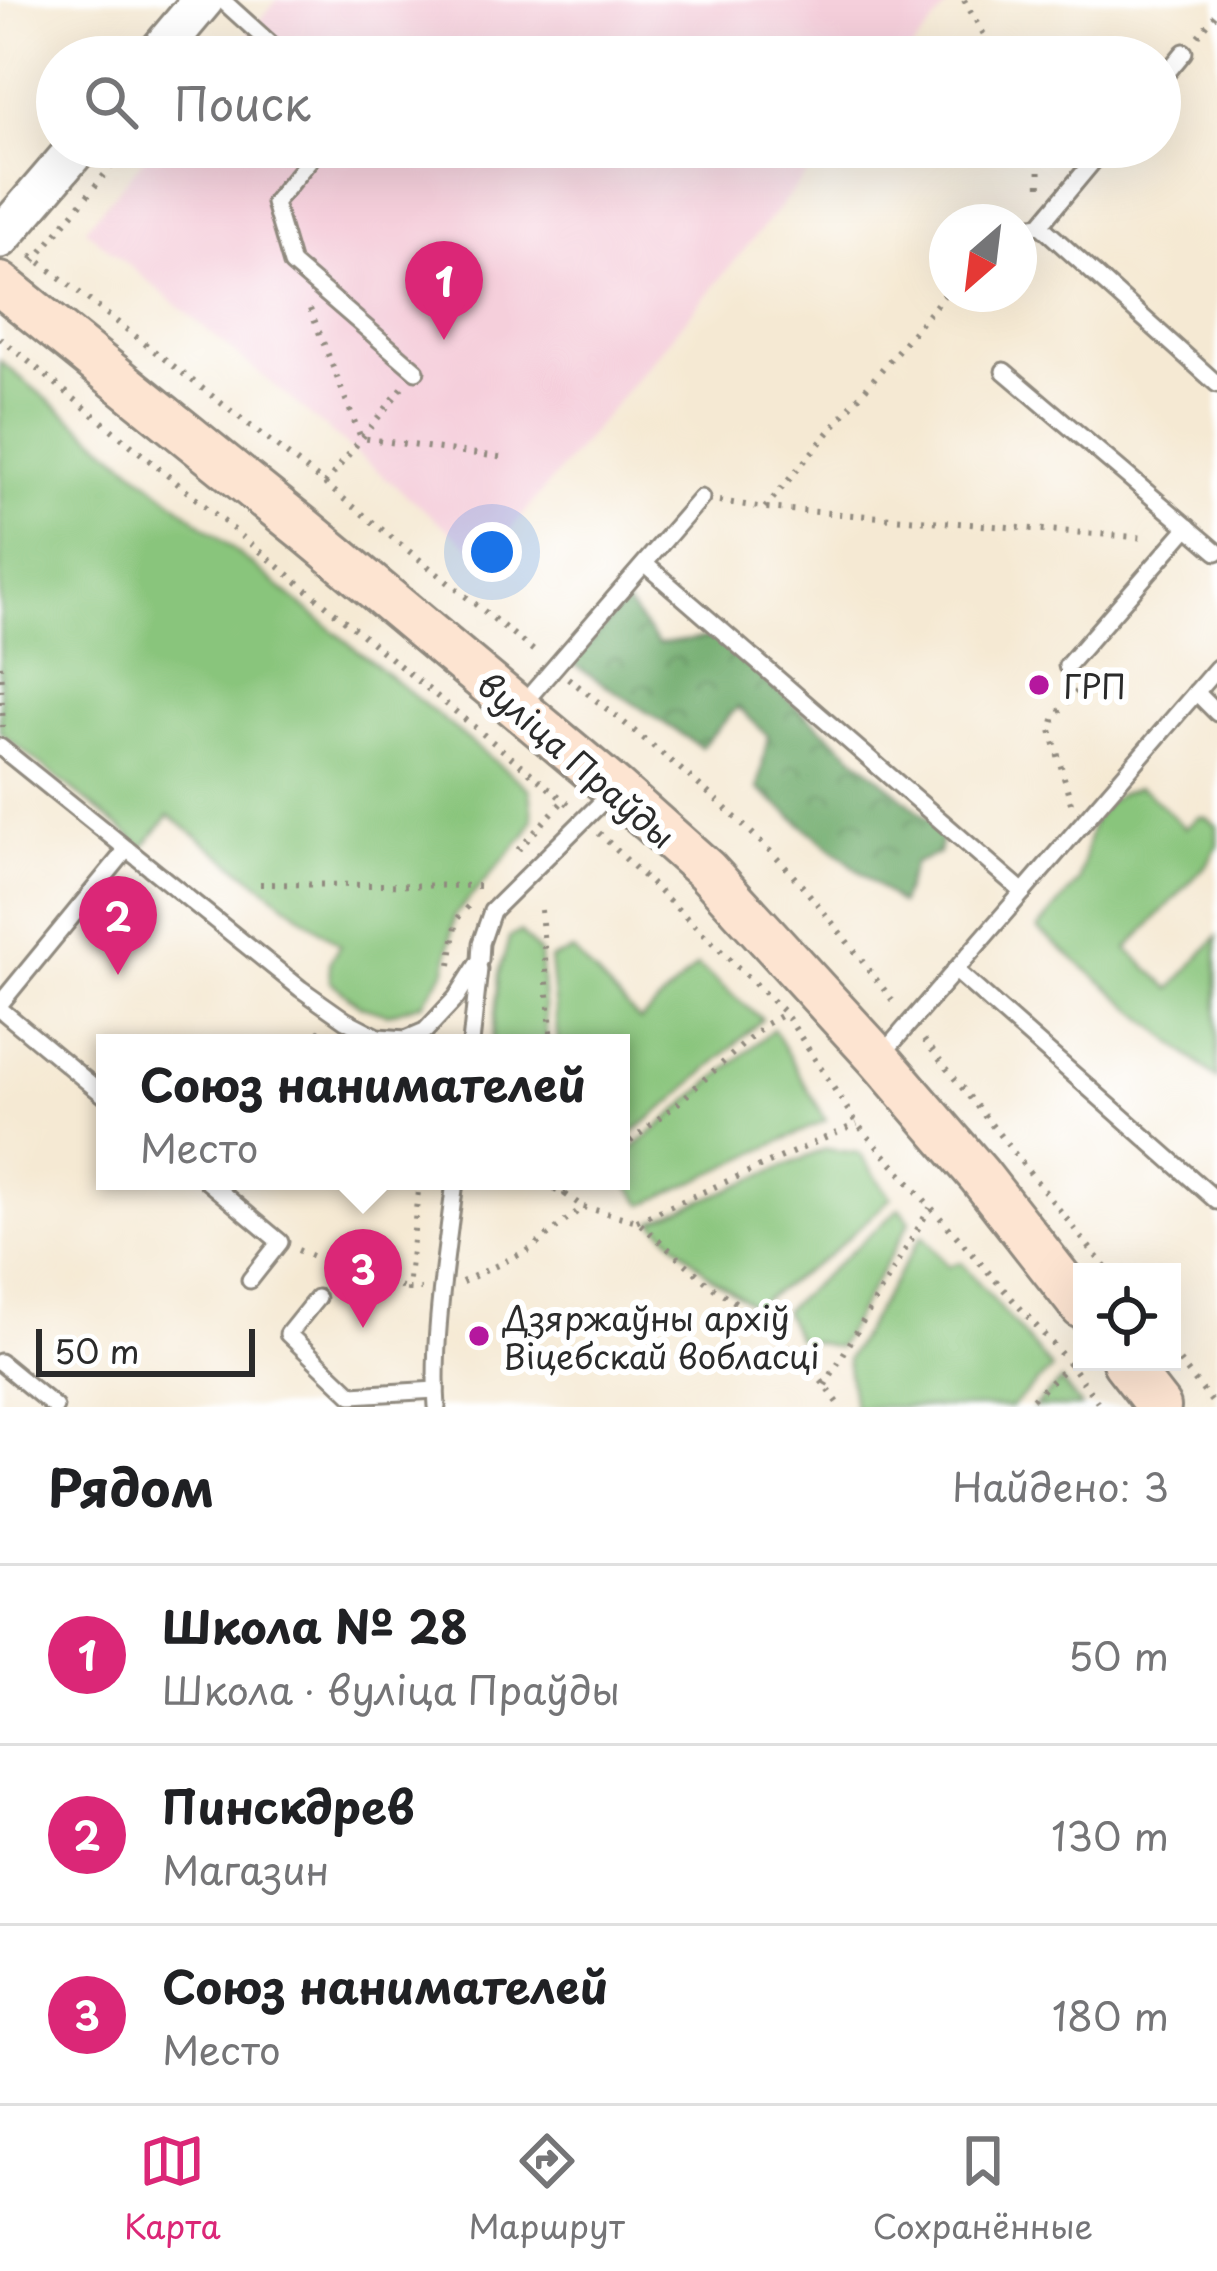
<!DOCTYPE html>
<html lang="ru">
<meta charset="utf-8">
<style>
:root{--surface:#fff;--page:#f6f6f6;--text:#202124;--muted:#757577;--line:#e0e0e0;--accent:#db2777}
body{margin:0;font-family:"Playpen Sans",sans-serif;background:var(--page);color:var(--text)}
.controls{position:absolute;right:36px;bottom:36px;display:grid;overflow:hidden;border-radius:0px;box-shadow:0 12px 48px #0002}
.controls button{width:108px;height:108px;display:grid;place-items:center;padding:0;border:0;border-bottom:3px solid var(--line);background:var(--surface);color:var(--text);font:60px sans-serif}
.compass{position:absolute;left:929px;top:204px;width:108px;height:108px;border-radius:50%;background:var(--surface);box-shadow:0 12px 48px #0002;rotate:208deg}
.scale{position:absolute;left:36px;bottom:30px;width:219px;box-sizing:border-box;padding-left:12px;border:6px solid #2b2b2b;border-top:0;font-size:33px;line-height:42px;white-space:nowrap;color:#2b2b2b;-webkit-text-stroke:9px #fff;paint-order:stroke}
.you{position:absolute;left:492px;top:552px;width:42px;height:42px;margin:-30px;border:9px solid #fff;border-radius:50%;background:#1a73e8;box-shadow:0 0 0 18px #1a73e833}
.badge{display:grid;place-items:center;width:78px;height:78px;border-radius:50%;background:var(--accent);color:#fff;font-size:39px;font-weight:700}
.pin{position:absolute;translate:-50% -99px;filter:drop-shadow(0 3px 6px #0008)}
.pin::after{content:'';position:absolute;top:63px;width:42px;height:36px;background:inherit;clip-path:polygon(0 0,100% 0,50% 100%)}
.popup{position:absolute;left:96px;top:1034px;width:534px;height:156px;box-sizing:border-box;display:grid;place-content:center;border-radius:0px;background:var(--surface);filter:drop-shadow(0 3px 9px #0005);font-size:39px;white-space:nowrap;color:var(--muted)}
.popup b{font-size:45px;color:var(--text)}
.popup::after{content:'';position:absolute;left:50%;top:100%;margin-left:-24px;border:24px solid transparent;border-top-color:var(--surface)}
.list{margin:0;padding:0;list-style:none}
h2{display:flex;justify-content:space-between;align-items:center;height:156px;margin:0;padding:0 48px;font-size:51px}
h2 small{font-size:39px;font-weight:400;color:var(--muted)}
.list li{display:grid;grid-template-columns:78px 1fr auto;gap:36px;align-items:center;box-sizing:border-box;height:180px;padding:0 48px;border-top:3px solid var(--line)}
.list b{display:block;font-size:45px;white-space:nowrap}
.list p{margin:0;font-size:39px;white-space:nowrap;color:var(--muted)}
.list em{font-size:39px;font-style:normal;color:var(--muted)}
.icon{flex:none;width:66px;height:66px;fill:none;stroke:currentColor;stroke-width:2;stroke-linecap:round;stroke-linejoin:round}
.map{position:relative;flex:none;width:1217px;height:1407px;overflow:hidden}
.search{position:absolute;background:var(--surface);box-shadow:0 12px 48px #0002;left:36px;right:36px;top:36px;height:132px;display:flex;align-items:center;gap:30px;box-sizing:border-box;padding:0 42px;border-radius:66px;color:var(--muted);font-size:45px}
.sheet{height:696px;background:var(--surface)}
nav{display:flex;justify-content:space-around;align-items:center;box-sizing:border-box;height:168px;border-top:3px solid var(--line);background:var(--surface);font-size:33px;color:var(--muted)}
nav a{display:grid;justify-items:center;gap:6px}
nav .on{color:var(--accent)}
.map>svg:first-child{display:block}
.built{fill:#f5cfdb}
.green{fill:#89c57b;stroke:#5a7853;stroke-width:3}
.forest{fill:url(#forest-crowns);stroke:#4c6a4b;stroke-width:3}
.lines{fill:none;stroke-linecap:round;stroke-linejoin:round}
.service-casing{stroke:#908a7f;stroke-width:21}
.tertiary-casing{stroke:#908a7f;stroke-width:45}
.secondary-casing{stroke:#908a7f;stroke-width:48}
.path{stroke:#908a7f;stroke-width:6;stroke-dasharray:3 9;stroke-linecap:butt}
.service{stroke:#fff;stroke-width:15}
.tertiary{stroke:#fff;stroke-width:39}
.secondary{stroke:#fde4d1;stroke-width:42}
.poi-dot{fill:#b5179e;stroke:#fff;stroke-width:4.5}
.labels{text-anchor:middle;dominant-baseline:central;stroke-width:12;stroke-linejoin:round;paint-order:stroke}
.poi-label{font-size:33px;fill:#2b2b2b;stroke:#fff;text-anchor:start}
.street-label{font-size:33px;fill:#2b2b2b;stroke:#fff}
</style>
<div class="map">
<svg width="1217" height="1407" viewBox="0 0 1217 1407">
<defs>
<pattern id="forest-crowns" width="20" height="18" patternUnits="userSpaceOnUse" patternTransform="scale(3)"><rect width="20" height="18" fill="#6eaa6b"/><path d="M2 6a3 3 0 1 1 6 0M12 15a3 3 0 1 1 6 0" fill="none" stroke="#5b8b58"/></pattern>
</defs>
<rect width="100%" height="100%" fill="#fff"/>
<filter id="ink" filterUnits="userSpaceOnUse"><feTurbulence type="fractalNoise" baseFrequency=".00833" numOctaves="2"/><feDisplacementMap in="SourceGraphic" scale="24" xChannelSelector="R" yChannelSelector="G"/><feConvolveMatrix kernelMatrix="1 2 1 2 8 2 1 2 1" color-interpolation-filters="sRGB"/></filter>
<filter id="wash" filterUnits="userSpaceOnUse"><feTurbulence type="fractalNoise" baseFrequency=".004" numOctaves="4" result="noise"/><feDisplacementMap in="SourceGraphic" scale="48" xChannelSelector="R" yChannelSelector="G"/><feGaussianBlur stdDeviation="2.7" result="paint"/><feColorMatrix in="noise" values="0 0 0 0 0 0 0 0 0 0 0 0 0 0 0 0 0 1.4 0 .05"/><feComposite in="paint" operator="in"/></filter>
<g filter="url(#wash)">
<rect width="100%" height="100%" fill="#f5e9d3"/>
<g class="built">
<path d="M277 0H949L951 2 906 57H230Z"/>
<path d="M154 147H830L485 560 85 229Z"/>
</g>
<g class="green">
<path d="M0 361 530 790 533 819 526 834 454 916 446 969 423 1003 388 1014 360 1006 330 981 329 963 340 945 169 815 144 847 0 732Z"/>
<path d="M1137 788 1146 791 1185 828 1199 817 1207 818 1217 826V846L1208 863 1127 949 1171 989 1217 937V1079L1038 929 1079 881 1092 824 1107 803 1120 794Z"/>
<path d="M520 932 540 954 547 1043H492L499 975 509 938Z"/>
<path d="M573 951 640 1021 697 966 762 1019 673 1101 621 1141V1043H558L550 959Z"/>
<path d="M773 1029 826 1120 644 1205 621 1177V1159Z"/>
<path d="M826 1149 859 1153 891 1198 829 1255 754 1306 711 1277 653 1221Z"/>
<path d="M900 1208 910 1221 838 1347 797 1339 784 1311Z"/>
<path d="M922 1235 948 1266 961 1262 1052 1369 1011 1407H854L847 1359Z"/>
<path d="M1061 1381 1081 1407H1034Z"/>
</g>
<path class="forest" d="M625 602 658 644 715 637 943 832 939 854 914 863 900 904 758 789 768 736 738 707 701 747 573 664Z"/>
</g>
<g filter="url(#ink)">
<g class="lines">
<g class="service-casing">
<g id="service">
<path d="M222 0 285 57"/>
<path d="M1160 81 1184 52"/>
<path d="M320 147 274 203 292 264 416 371"/>
<path d="M1040 225 1217 384"/>
<path d="M1019 228 1040 225 1105 147"/>
<path d="M1004 371 1217 552"/>
<path d="M645 564 1023 892"/>
<path d="M1067 666 1188 527"/>
<path d="M1196 692 1217 713"/>
<path d="M521 706 701 498"/>
<path d="M0 747 301 989 345 1020 378 1037 406 1039 425 1031 456 998 480 960 481 943 492 911 613 791"/>
<path d="M955 970 1217 1201"/>
<path d="M0 1004 127 849"/>
<path d="M0 1009 105 1096"/>
<path d="M471 1043 479 969"/>
<path d="M881 1056 1217 668"/>
<path d="M207 1181 280 1242 250 1280"/>
<path d="M317 1298 288 1334 352 1395 436 1390"/>
<path d="M0 1362 55 1407"/>
<path d="M437 1407C432 1338 447 1251 455 1181"/>
</g>
</g>
<g class="tertiary-casing">
<g id="tertiary">
<path d="M155 57 203 0"/>
<path d="M0 238 78 147"/>
</g>
</g>
<g class="secondary-casing">
<g id="secondary">
<path d="M0 284 305 530 615 789 706 870 879 1059 979 1175 1082 1307"/>
<path d="M1124 1362 1159 1407"/>
</g>
</g>
<g class="path">
<path d="M964 0 997 57"/>
<path d="M1198 36 1217 13"/>
<path d="M1039 147 1040 192"/>
<path d="M31 255 325 484 539 655"/>
<path d="M34 261 127 147"/>
<path d="M310 309 361 438 506 458"/>
<path d="M0 338 572 807"/>
<path d="M325 484 402 388"/>
<path d="M719 501 765 508 1148 538"/>
<path d="M765 508 947 292"/>
<path d="M0 665 3 727"/>
<path d="M568 678C636 732 705 786 767 848 815 896 855 953 897 1006"/>
<path d="M1071 803 1051 730 1055 716 1086 681"/>
<path d="M599 833 785 1013 857 1124 1070 1364 1101 1407"/>
<path d="M518 850 564 800"/>
<path d="M260 884 486 886"/>
<path d="M541 910 552 1043"/>
<path d="M450 965 457 919 469 905"/>
<path d="M317 1030 333 1043"/>
<path d="M924 1040 1109 1272"/>
<path d="M621 1149 677 1104 766 1024 784 1014"/>
<path d="M419 1181 408 1289H421"/>
<path d="M532 1181 565 1194 583 1207"/>
<path d="M564 1181 565 1194 581 1181"/>
<path d="M637 1221 857 1124"/>
<path d="M298 1250 335 1266 408 1289"/>
<path d="M462 1282 531 1249 583 1207 637 1221 712 1287 763 1320 825 1385 841 1407"/>
<path d="M1172 1352 1216 1407"/>
<path d="M825 1385 930 1208"/>
<path d="M1024 1407 1070 1364"/>
</g>
<use href="#service" class="service"/>
<use href="#tertiary" class="tertiary"/>
<use href="#secondary" class="secondary"/>
</g>
</g>
<g class="poi-dot">
<circle cx="1039" cy="685" r="12"/>
<circle cx="479" cy="1336" r="12"/>
</g>
<g class="labels">
<g class="poi-label">
<text x="1063" y="685">ГРП</text>
<text x="503" y="1317">Дзяржаўны архіў<tspan x="503" dy="38">Віцебскай вобласці</tspan></text>
</g>
<g class="street-label">
<text transform="translate(577 759) rotate(41)">вуліца Праўды</text>
</g>
</g>
</svg>
<div class="controls">
<button><svg class="icon" aria-label="locate" viewBox="0 0 24 24"><circle cx="12" cy="12" r="6"/><path d="M12 2v4M12 18v4M2 12h4M18 12h4"/></svg></button>
</div>
<svg class="compass" viewBox="-18 -18 36 36"><path d="M0-13l5 13h-10z" fill="#e53935"/><path d="M0 13l5-13h-10z" fill="#757577"/></svg>
<div class="scale">50 m</div>
<div class="you"></div>
<div class="pin badge" style="left:444px;top:340px">1</div>
<div class="pin badge" style="left:118px;top:975px">2</div>
<div class="pin badge" style="left:363px;top:1328px">3</div>
<div class="popup"><b>Союз нанимателей</b>Место</div>
<div class="search"><svg class="icon" aria-label="search" viewBox="0 0 24 24"><circle cx="10" cy="10" r="6"/><path d="M15 15l6 6"/></svg>Поиск</div>
</div>
<section class="sheet">
<h2>Рядом<small>Найдено: 3</small></h2>
<ul class="list">
<li><span class="badge">1</span><div><b>Школа № 28</b><p>Школа · вуліца Праўды</p></div><em>50 m</em></li>
<li><span class="badge">2</span><div><b>Пинскдрев</b><p>Магазин</p></div><em>130 m</em></li>
<li><span class="badge">3</span><div><b>Союз нанимателей</b><p>Место</p></div><em>180 m</em></li>
</ul>
</section>
<nav>
<a class="on"><svg class="icon" aria-label="map" viewBox="0 0 24 24"><path d="M3 6l6-2 6 2 6-2v14l-6 2-6-2-6 2zM9 4v14M15 6v14"/></svg>Карта</a>
<a><svg class="icon" aria-label="directions" viewBox="0 0 24 24"><path d="M12 3l9 9-9 9-9-9zM9 14v-3h6M13 9l2 2-2 2"/></svg>Маршрут</a>
<a><svg class="icon" aria-label="saved" viewBox="0 0 24 24"><path d="M7 4h10v16l-5-4-5 4z"/></svg>Сохранённые</a>
</nav>
